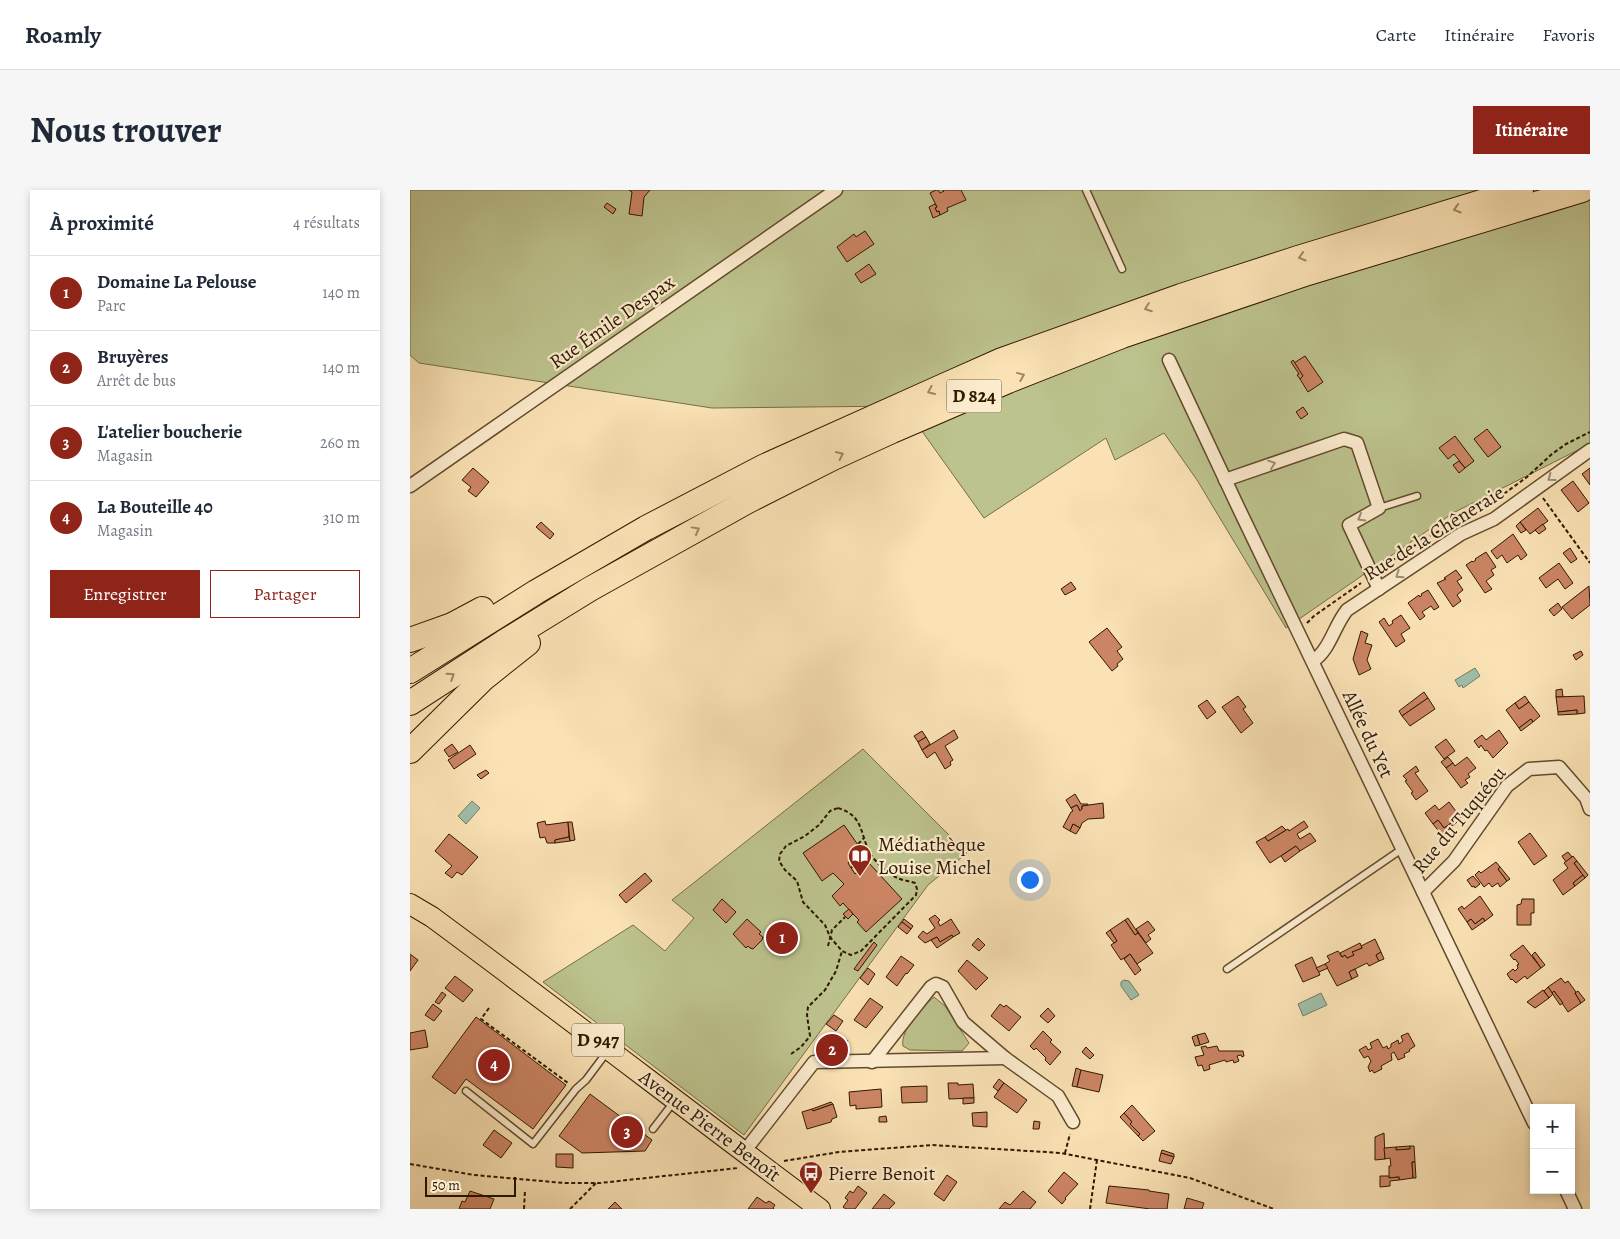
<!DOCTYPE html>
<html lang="fr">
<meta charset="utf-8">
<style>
:root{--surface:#fff;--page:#f6f6f7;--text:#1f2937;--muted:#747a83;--line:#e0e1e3;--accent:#8f2418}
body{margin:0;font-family:Alegreya,serif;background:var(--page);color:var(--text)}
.controls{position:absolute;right:15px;bottom:15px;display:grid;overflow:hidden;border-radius:0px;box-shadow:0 2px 8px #0003}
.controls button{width:45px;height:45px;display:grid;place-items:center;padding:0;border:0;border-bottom:1px solid var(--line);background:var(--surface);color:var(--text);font:25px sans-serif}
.scale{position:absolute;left:15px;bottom:12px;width:91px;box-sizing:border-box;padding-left:5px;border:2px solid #2f1800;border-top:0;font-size:14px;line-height:18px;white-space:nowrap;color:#2f1800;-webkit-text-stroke:4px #fcecce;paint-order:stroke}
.you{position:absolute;left:619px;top:689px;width:18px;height:18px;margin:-12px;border:4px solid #fff;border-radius:50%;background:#1a73e8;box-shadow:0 0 0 8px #1a73e833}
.badge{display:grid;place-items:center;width:32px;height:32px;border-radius:50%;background:var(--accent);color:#fff;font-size:16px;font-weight:700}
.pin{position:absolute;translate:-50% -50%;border:2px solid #fff;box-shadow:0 1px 5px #0006}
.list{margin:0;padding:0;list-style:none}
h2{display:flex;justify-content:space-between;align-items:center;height:65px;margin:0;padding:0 20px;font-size:21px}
h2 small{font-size:16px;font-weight:400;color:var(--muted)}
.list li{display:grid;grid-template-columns:32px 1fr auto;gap:15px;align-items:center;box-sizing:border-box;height:75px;padding:0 20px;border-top:1px solid var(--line)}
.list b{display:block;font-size:19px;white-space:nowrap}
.list p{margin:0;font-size:16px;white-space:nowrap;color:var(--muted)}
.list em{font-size:16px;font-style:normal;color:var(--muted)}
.actions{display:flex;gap:10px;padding:15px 20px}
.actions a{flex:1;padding:11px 0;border:1px solid var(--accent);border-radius:0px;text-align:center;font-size:18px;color:var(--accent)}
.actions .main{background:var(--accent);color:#fff}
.map{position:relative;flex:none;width:1180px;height:1019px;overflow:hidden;border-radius:0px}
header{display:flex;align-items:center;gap:30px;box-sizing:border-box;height:70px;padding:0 25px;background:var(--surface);border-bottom:1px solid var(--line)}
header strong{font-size:24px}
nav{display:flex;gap:28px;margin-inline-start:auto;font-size:18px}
.intro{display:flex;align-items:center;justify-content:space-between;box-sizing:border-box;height:120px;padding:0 30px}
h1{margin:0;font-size:35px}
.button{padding:12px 22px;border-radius:0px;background:var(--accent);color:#fff;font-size:18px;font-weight:700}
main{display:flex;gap:30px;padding:0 30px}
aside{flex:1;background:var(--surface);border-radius:0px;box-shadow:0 2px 8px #0003}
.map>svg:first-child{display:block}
.green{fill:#bdc38e;stroke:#766e47}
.water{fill:#9fbea9;stroke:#727c65}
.building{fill:#cc8564;stroke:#2f1800}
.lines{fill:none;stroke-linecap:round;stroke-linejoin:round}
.lane-casing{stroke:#624a2d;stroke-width:9}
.street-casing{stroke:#624a2d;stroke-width:15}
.primary-casing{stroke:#2f1800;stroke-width:22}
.highway-casing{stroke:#2f1800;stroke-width:26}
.path{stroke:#2f1800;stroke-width:2;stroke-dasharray:4 2.5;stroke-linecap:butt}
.lane{stroke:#fcecce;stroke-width:6}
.street{stroke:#fcecce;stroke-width:12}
.primary{stroke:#fae2b4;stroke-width:20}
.highway{stroke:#fae2b4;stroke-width:24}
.oneway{stroke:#9f8763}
.oneway2{stroke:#a08d71}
.labels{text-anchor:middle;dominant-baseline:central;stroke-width:4.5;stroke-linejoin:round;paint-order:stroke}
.shield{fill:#fcecce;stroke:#6c583e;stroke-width:1}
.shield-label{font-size:19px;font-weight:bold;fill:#2f1800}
.street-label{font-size:20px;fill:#2f1800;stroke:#fcecce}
.poi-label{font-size:20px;fill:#2f1800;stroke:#fcecce;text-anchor:start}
</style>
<header>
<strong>Roamly</strong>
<nav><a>Carte</a><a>Itinéraire</a><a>Favoris</a></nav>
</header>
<div class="intro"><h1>Nous trouver</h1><a class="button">Itinéraire</a></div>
<main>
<aside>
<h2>À proximité<small>4 résultats</small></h2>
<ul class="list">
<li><span class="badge">1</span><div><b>Domaine La Pelouse</b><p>Parc</p></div><em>140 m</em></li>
<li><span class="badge">2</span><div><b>Bruyères</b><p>Arrêt de bus</p></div><em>140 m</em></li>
<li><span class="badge">3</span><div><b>L'atelier boucherie</b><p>Magasin</p></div><em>260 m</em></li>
<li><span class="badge">4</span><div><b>La Bouteille 40</b><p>Magasin</p></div><em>310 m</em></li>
</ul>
<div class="actions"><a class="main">Enregistrer</a><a>Partager</a></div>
</aside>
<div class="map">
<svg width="1180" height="1019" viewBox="0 0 1180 1019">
<rect width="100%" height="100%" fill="#fae2b4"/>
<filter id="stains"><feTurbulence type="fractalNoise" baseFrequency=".004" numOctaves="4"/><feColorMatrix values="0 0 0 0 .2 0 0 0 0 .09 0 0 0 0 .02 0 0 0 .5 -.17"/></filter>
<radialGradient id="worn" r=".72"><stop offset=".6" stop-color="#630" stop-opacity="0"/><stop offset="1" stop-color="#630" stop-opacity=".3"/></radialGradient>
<g class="green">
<path d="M0 0H1180V254L1043 323 876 438 787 290 754 243 705 270 696 248 574 328 494 216 302 218 9 173 0 165Z"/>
<path d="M453 559 557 663 518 695 334 945 133 792 223 735 255 761 284 728 262 710Z"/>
<path d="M524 807 535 816 559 853 552 861 500 860 493 856C490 840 512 817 524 807Z"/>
</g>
<g class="water">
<path d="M1065 478 1070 486 1053 498 1052 495 1049 497 1045 490Z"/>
<path d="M62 611 70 618 56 634 48 626Z"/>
<path d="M714 790 719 791 729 805 721 810 711 796V792Z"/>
<path d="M911 803 917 815 893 826 888 814Z"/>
</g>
<g class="building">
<path d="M219 0H240L234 7 232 26 219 24 222 2Z"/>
<path d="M526 0H528L530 3 534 1 533 0H551L556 10 537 18 538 21 530 25 529 21 527 22 525 18 527 17 520 3Z"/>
<path d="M197 13 206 19 203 24 194 17Z"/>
<path d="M525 14 527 17 525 18 527 22 529 21 530 25 523 28 519 17Z"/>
<path d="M455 41 464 54 437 72 427 57 444 44 446 47Z"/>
<path d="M459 74 466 84 451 93 445 84Z"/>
<path d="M895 166 913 192 898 202 890 189 893 186 884 173Z"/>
<path d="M883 170 893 186 890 189 887 185 889 184 881 172Z"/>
<path d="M893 217 898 224 891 229 886 222Z"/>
<path d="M1077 239 1091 257 1078 267 1064 249Z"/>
<path d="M1045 246 1064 271 1055 278 1044 264 1038 269 1029 258Z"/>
<path d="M1049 271 1055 278 1049 283 1043 275Z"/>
<path d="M63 278 79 292 66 307 58 301 61 297 52 290Z"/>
<path d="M1180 278V295L1172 284Z"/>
<path d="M1163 291 1179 313 1168 322 1151 300Z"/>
<path d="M1128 318 1138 331 1120 344 1110 332Z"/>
<path d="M131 332 144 344 140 349 126 337Z"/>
<path d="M1110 332 1116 340 1111 343 1106 336Z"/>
<path d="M1133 334 1136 339 1129 344 1125 340Z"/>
<path d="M1103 344 1117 365 1111 370 1108 365 1097 373 1092 365 1087 369 1081 361Z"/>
<path d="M1160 358 1167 369 1161 373 1153 363Z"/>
<path d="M1076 362 1086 377 1081 380 1084 385 1076 391 1082 399 1075 403 1056 375 1062 371 1063 372 1066 370 1065 369Z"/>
<path d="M1149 373 1163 393 1155 399 1148 389 1136 398 1129 388Z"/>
<path d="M1046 380 1052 388 1047 391 1053 400 1047 405 1051 411 1043 417 1027 393 1036 389 1034 388Z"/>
<path d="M661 392 666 399 655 405 651 399Z"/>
<path d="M1179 396 1180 415 1162 429 1152 417Z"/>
<path d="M1018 400 1029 417 1024 420 1021 416 1012 422 1015 426 1010 430 998 413 1009 405 1010 407 1012 405 1011 404Z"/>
<path d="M1148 413 1152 419 1144 426 1139 420Z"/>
<path d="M991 425 1000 438 991 444 995 451 986 457 969 432 974 428 979 436 983 433 982 431Z"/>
<path d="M697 438 712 457 707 461 713 469 707 474 708 476 702 481 679 452Z"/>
<path d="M951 441 958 444 955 453 962 455 957 470 961 479 949 485 943 469Z"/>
<path d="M1171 461 1173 465 1166 470 1163 465Z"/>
<path d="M1152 499 1153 507H1146V500Z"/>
<path d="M1014 502 1018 508 992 526 989 521Z"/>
<path d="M828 506 836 517 833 519 843 533 831 543 812 517Z"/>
<path d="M1115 506 1119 512 1109 519 1105 513Z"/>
<path d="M1174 506 1175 523 1167 524V520L1148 522 1146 507Z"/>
<path d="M1018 508 1025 519 1000 536 992 526Z"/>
<path d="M797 510 806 522 797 529 788 516Z"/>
<path d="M1119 512 1130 526 1123 532 1121 529 1109 538 1096 520 1105 513 1109 519Z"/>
<path d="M1167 520V524L1148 525V522Z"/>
<path d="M1121 529 1123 532 1111 541 1109 538Z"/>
<path d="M544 540 548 548 535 556 543 570 540 572 541 575 535 579 525 562 517 568 512 560Z"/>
<path d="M1089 540 1098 553 1083 568 1077 560 1075 561 1071 555 1069 558 1064 551 1072 545 1076 550Z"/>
<path d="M512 541 516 547 508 552 504 546Z"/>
<path d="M516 547 520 554 512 560 508 552Z"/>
<path d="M1036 549 1045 561 1034 569 1025 557Z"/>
<path d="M42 554 48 562 39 567 34 560Z"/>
<path d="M60 555 66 564 44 579 38 570Z"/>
<path d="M1038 567 1043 573 1036 578 1031 572Z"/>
<path d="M1057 567 1066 578 1058 584 1060 587 1055 590 1058 593 1051 598 1036 578 1043 573 1045 576Z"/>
<path d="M1006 576 1009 581 1005 583 1018 601 1006 610 1001 603 1003 602 995 591 997 590 993 586Z"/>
<path d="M76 580 79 583 71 589 67 585Z"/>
<path d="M665 604 671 614H678V616H672V619L670 621 667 615 661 618 656 610Z"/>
<path d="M1039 612 1051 628 1046 633 1044 631 1034 638 1028 630 1023 634 1015 623 1025 615 1029 620Z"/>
<path d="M693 613 694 628 678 629 672 633 670 638 663 634 660 641 653 637 661 622 663 621 661 618 667 615 670 621 672 619V616Z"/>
<path d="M1028 630 1034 638 1044 631 1046 633 1031 644 1023 634Z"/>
<path d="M135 631 136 635 158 632 159 647 145 650V653H137L135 647 130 648 127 633Z"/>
<path d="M894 631 898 637 887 644 890 649 900 643 906 651 890 661 886 656 860 673 846 652 855 647 858 651 878 639 879 641Z"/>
<path d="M158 632H162L165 650 160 651Z"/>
<path d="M663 634 670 638 666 644 660 641Z"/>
<path d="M434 635 453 662 438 673 445 684 458 672 492 709 456 742 447 732 449 730 443 724 433 713 430 716 422 706 434 694 423 683 412 691 393 663Z"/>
<path d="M872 636 876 640 858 651 855 647Z"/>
<path d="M1120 643 1137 666 1124 675 1108 652Z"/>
<path d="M39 644 68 667 52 685 47 682 42 688 35 683 42 676 25 661Z"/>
<path d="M159 647 160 651 145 653V650Z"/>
<path d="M886 656 890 661 875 672 871 666Z"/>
<path d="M1158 662 1162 667 1156 672 1152 666Z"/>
<path d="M1163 666 1167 671 1164 673 1173 685 1163 693 1165 696 1153 705 1143 690 1158 678 1154 673Z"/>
<path d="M1167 671 1178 685 1175 688 1164 673Z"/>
<path d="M1086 672 1090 677 1088 679 1097 691 1090 697 1088 693 1082 697 1079 693 1074 697 1065 685 1069 681 1071 683Z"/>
<path d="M1090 677 1100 689 1097 691 1088 679Z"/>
<path d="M235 683 242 691 216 713 209 705Z"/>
<path d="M1173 685 1175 688 1165 696 1163 693Z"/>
<path d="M1063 686 1070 694 1065 698 1064 696 1062 697 1057 690Z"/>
<path d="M1070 706 1083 725 1075 731 1073 728 1065 734 1061 729 1057 732 1048 719 1052 716 1054 719Z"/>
<path d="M312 709 326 722 316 733 303 720Z"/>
<path d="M1112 709H1124V723H1121V735H1107V715L1111 714Z"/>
<path d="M439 719 443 724 438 729 433 724Z"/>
<path d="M525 725 530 730 528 732 530 736 541 729 550 743 543 747 542 745 530 752 527 747 515 753 508 747 513 741 517 744 525 738 519 729Z"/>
<path d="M718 728 728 743 725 745 715 730Z"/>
<path d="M1073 728 1075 731 1062 740 1057 732 1061 729 1065 734Z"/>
<path d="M337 729 351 742 349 744 353 747 352 750 343 759 340 758 338 756 336 758 323 744Z"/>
<path d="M494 729 503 736 501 739 492 732Z"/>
<path d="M715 730 725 745 728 743 743 763 727 774 720 764 711 770 701 755 707 751 700 740Z"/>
<path d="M738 731 745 740 738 745 741 749 736 753 726 739Z"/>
<path d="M492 732 501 739 497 744 488 737Z"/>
<path d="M700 740 707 751 704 753 696 743Z"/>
<path d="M542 745 543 747 527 758 521 750 527 747 530 752Z"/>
<path d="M568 748 575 755 569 761 562 755Z"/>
<path d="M965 749 971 762 966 765 969 771 959 776 957 773 939 782 942 789 927 796 915 774 920 771 917 766 928 761 932 767 935 765 937 768 944 765 942 762 952 758 951 756Z"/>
<path d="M464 752 467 755 448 781 444 779Z"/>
<path d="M950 753 952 758 942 762 944 765 937 768 935 765 932 767 930 763Z"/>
<path d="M1113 755 1131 778 1117 789 1115 786 1106 793 1102 789 1101 790 1097 784 1103 779 1105 781 1108 778 1107 775 1109 774 1105 769 1104 770 1100 765Z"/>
<path d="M971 762 974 769 969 771 966 765Z"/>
<path d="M1125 762 1135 775 1131 778 1122 765Z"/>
<path d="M0 764 8 770 0 781Z"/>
<path d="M720 764 731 780 725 785 714 769Z"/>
<path d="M491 766 504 775 497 784 496 783 487 796 476 787Z"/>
<path d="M902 767 910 785 893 792 885 775Z"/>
<path d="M557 770 578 788 566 800 548 781Z"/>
<path d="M915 774 918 778 909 782 906 778Z"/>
<path d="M458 778 465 784 458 795 450 788Z"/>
<path d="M945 779 948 786 942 789 939 782Z"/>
<path d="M45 786 63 800 53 812 35 798Z"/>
<path d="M1151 788 1155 793 1158 791 1166 802 1165 803 1171 813 1158 822 1144 801 1142 803 1138 797Z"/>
<path d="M1138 797 1143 804 1139 808 1134 801Z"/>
<path d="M1133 800 1139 808 1125 818 1117 812Z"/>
<path d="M1144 801 1153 813 1150 815 1142 803Z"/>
<path d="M1168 801 1175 810 1171 813 1165 803Z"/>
<path d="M32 802 36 805 29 814 25 812Z"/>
<path d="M460 808 473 817 456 838 444 830Z"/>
<path d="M23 814 32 821 24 831 15 825Z"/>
<path d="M590 814 594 817 596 815 611 827 599 841 581 826Z"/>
<path d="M638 818 645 826 638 833 630 826Z"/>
<path d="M424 825 433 831 426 841 416 834Z"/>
<path d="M66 827 156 895 123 939 56 889 45 904 22 887Z"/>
<path d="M15 840 18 857 0 860V843Z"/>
<path d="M633 841 642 850 640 852 651 862 640 875 635 870 636 868 626 858 624 860 620 856Z"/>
<path d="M795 843 799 852 790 855 787 845Z"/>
<path d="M998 843 1005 856 999 860 1000 861 994 864 995 867 988 870 984 862 981 864 982 870 971 876 972 879 964 883 962 880 960 882 958 877 961 871 958 866 954 868 949 860 956 856 958 860 962 858 960 853 968 849 973 858 977 856 978 859 981 857V854L988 850 989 854 993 851 991 846Z"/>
<path d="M787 845 790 855 785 856 782 847Z"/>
<path d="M431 846 438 851 434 856 428 852Z"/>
<path d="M796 856 797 858 807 856 809 861H833L834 866 832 867 831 865 827 866 829 871 824 873 823 870 816 872 815 870 799 875 800 879 794 881 792 875 788 876 785 867 794 865 791 857Z"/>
<path d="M676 857 684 865 680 869 672 862Z"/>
<path d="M666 878 671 880 667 897 662 896Z"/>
<path d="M671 880 693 885 689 902 667 897Z"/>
<path d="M589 889 594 893 588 901 583 897Z"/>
<path d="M538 893H548V895L563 894 564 908 539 909Z"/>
<path d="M594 893 617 910 607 923 584 907Z"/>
<path d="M517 896V912L492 913 491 897Z"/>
<path d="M471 899 472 917 446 919V915L440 916 439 902Z"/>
<path d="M180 904 242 950 235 961 172 963 149 946Z"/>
<path d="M553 908H564V913L553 914Z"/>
<path d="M421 912 423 914 403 921 402 919Z"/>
<path d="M423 914 427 927 422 929 421 932 397 939 392 922 402 919 403 921Z"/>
<path d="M722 915 745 941 733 951 728 946 730 944 720 934 722 932 714 923Z"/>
<path d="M577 922V937L563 936 562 923Z"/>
<path d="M714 923 722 932 720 934 730 944 728 946 710 927Z"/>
<path d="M476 926 477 932H469V927Z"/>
<path d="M624 931 630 932 629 939H623Z"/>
<path d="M84 940 102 953 91 968 73 955Z"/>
<path d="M974 943 975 969 965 970V947Z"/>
<path d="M1000 956V959L986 960V957Z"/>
<path d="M1000 956H1004L1005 972H1002L1003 988 989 990V987L979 988V976H981L980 968 975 969 974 958 986 957V960L1000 959Z"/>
<path d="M752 960 764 964V967L751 963Z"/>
<path d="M751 963 764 967 761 974 749 971Z"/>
<path d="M146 964H163V978L146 977Z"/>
<path d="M1002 972H1005L1006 988H1003Z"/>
<path d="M654 982 668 994 655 1008 656 1009 652 1014 638 1001Z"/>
<path d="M537 985 547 992 534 1011 524 1004Z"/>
<path d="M970 986H979V988L989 987V990L980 991V996L970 997Z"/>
<path d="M448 996 457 1003 445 1019H436L433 1017 438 1010 435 1008 440 1001 443 1003Z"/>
<path d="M699 996 739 1000V1001L759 1004 757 1019H740L696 1013Z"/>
<path d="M60 1001 84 1009 80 1019H49L52 1011 55 1012Z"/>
<path d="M613 1001 626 1012 620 1019H589L595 1012 600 1015Z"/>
<path d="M474 1004 485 1013 479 1019H462Z"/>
<path d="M347 1007 356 1013 359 1011 365 1015 363 1018 364 1019H338Z"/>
<path d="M777 1008 794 1013 792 1019H774Z"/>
<path d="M205 1012 212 1019H198Z"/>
</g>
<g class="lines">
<g class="lane-casing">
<g id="lane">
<path d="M676 0 712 79"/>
<path d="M969 318 1007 306"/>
<path d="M817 779 992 659"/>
<path d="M56 901 123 954 166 899 176 890 197 862"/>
<path d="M243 939 263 913"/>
</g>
</g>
<g class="street-casing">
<g id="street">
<path d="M759 170 829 319 1124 933"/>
<path d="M815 290 934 249 947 253 969 318 939 335 969 399"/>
<path d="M0 296 426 0"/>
<path d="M903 471C920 460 924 436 937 420L1051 344 1084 329 1180 260"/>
<path d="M1013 702 1044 671 1097 596 1119 579 1149 577 1176 608 1180 619"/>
<path d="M462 872 521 797 526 794 533 797 553 832 595 868 648 906 663 932"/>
<path d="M334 962 404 872 595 868"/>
<path d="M1156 1000 1165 1019"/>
</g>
</g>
<g class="primary-casing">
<path id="primary" d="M0 714 22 727C152 823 280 922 410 1019"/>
</g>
<g class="highway-casing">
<g id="highway">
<path d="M0 450 42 435 72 419"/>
<path d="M0 481 126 402 236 338 355 276 531 197 592 170 771 106 888 68 1111 0"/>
<path d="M0 513 94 452 180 399 338 311 423 268 482 241 598 191 712 146 898 83 1172 0"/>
<path d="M0 561 74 488 118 453"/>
</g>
</g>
<g class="path">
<path d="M1133 308 1180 373"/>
<path d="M1061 324 1076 317 1117 287 1142 264 1156 254 1180 242"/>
<path d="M971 378 1016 348 1035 338"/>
<path d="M897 433 904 426 951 393"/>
<path d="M428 618C458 627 448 650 465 670 471 677 481 686 490 689 495 691 500 691 505 693L507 699 506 705 451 761 441 765 432 761 420 747 415 735 393 712 387 691 375 680 369 671 370 664 376 656 395 646 409 635 420 621Z"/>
<path d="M448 654 454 648"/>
<path d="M441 678 460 662"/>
<path d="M418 756 422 740 435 727"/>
<path d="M79 818 71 829 158 893"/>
<path d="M381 864 391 857 400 846 397 825 398 817 415 800 426 781 432 761"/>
<path d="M655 963 660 944"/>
<path d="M374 971 429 962 522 955 651 963 780 988 864 1019"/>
<path d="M0 974 64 985 154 993H190L328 978"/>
<path d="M114 1019 115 1000"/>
<path d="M160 1019 186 993"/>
<path d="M680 1019 687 970"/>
</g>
<use href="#lane" class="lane"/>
<use href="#street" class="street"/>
<use href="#primary" class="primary"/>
<use href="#highway" class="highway"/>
</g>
<defs><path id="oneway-chevron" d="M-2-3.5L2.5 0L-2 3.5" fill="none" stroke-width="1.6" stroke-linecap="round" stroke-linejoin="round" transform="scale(1.25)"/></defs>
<g class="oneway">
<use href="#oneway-chevron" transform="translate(1047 19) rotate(163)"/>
<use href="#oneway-chevron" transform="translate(892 67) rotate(163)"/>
<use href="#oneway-chevron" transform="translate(738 118) rotate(160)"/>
<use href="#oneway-chevron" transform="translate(611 186) rotate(-22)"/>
<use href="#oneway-chevron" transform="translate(521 201) rotate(157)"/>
<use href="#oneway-chevron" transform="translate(430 265) rotate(-25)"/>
<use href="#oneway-chevron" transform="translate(286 340) rotate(-29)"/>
<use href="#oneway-chevron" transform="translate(41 486) rotate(-33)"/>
</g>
<g class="oneway2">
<use href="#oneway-chevron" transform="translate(862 274) rotate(-19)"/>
<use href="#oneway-chevron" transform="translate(1141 288) rotate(144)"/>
<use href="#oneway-chevron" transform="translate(951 328) rotate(150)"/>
<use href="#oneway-chevron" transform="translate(989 385) rotate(146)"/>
</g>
<defs>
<g id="library-pin" transform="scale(1.25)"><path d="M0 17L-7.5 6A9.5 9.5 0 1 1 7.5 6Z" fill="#8f2418" stroke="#fcecce"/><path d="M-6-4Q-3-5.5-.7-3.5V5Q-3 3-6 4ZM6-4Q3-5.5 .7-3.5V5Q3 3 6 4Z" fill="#fff"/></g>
<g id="bus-pin" transform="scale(1.25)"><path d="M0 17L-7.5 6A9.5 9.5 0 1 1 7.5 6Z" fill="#8f2418" stroke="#fcecce"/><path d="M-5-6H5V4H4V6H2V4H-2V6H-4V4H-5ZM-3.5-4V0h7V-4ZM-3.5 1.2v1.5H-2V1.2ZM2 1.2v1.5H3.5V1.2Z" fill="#fff"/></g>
</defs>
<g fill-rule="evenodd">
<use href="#library-pin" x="450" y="666"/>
<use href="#bus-pin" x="401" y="983"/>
</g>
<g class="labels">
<g class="shield">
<rect x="536.5" y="189.5" width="55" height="33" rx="4"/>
<rect x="162" y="833.5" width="52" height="33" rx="4"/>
</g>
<g class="shield-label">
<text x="564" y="206">D 824</text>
<text x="188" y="850">D 947</text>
</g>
<g class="street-label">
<text transform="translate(202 132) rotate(-35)">Rue Émile Despax</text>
<text transform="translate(1024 343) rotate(-32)">Rue de la Chêneraie</text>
<text transform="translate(958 544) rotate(65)">Allée du Yet</text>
<text transform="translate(1049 630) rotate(-50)">Rue du Tuquéou</text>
<text transform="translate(300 936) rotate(37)">Avenue Pierre Benoît</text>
</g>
<g class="poi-label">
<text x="468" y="654">Médiathèque<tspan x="468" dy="23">Louise Michel</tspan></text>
<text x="418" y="983">Pierre Benoit</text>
</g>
</g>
<rect width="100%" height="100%" filter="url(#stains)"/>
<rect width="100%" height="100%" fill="url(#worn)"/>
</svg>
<div class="controls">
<button>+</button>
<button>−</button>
</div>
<div class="scale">50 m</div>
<div class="you"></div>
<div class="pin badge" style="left:372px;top:748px">1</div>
<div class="pin badge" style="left:422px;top:860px">2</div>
<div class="pin badge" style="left:217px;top:942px">3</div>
<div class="pin badge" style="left:84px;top:875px">4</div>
</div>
</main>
